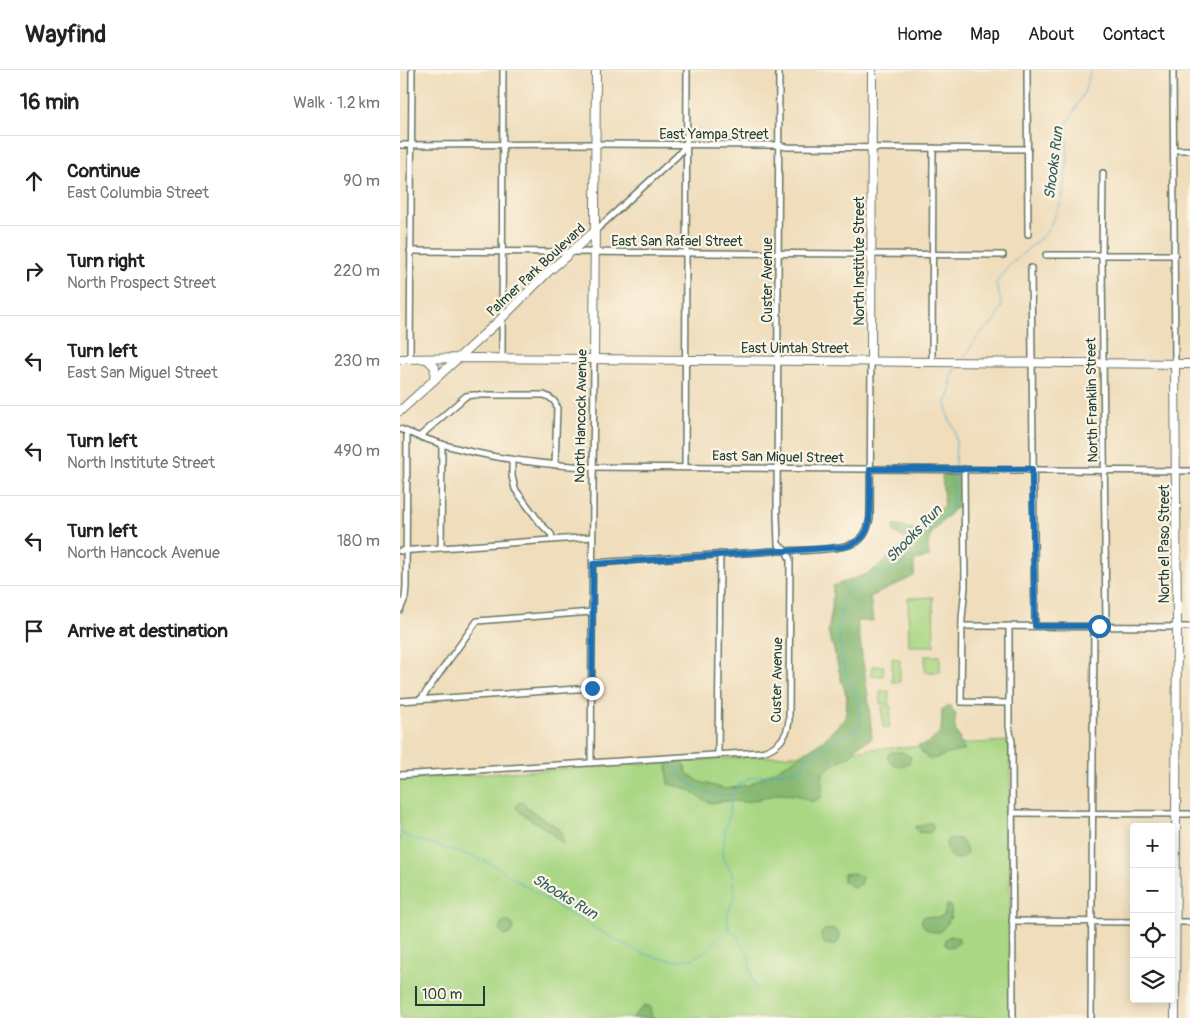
<!DOCTYPE html>
<meta charset="utf-8">
<style>
:root{--surface:#fff;--page:#f6f6f6;--text:#222;--muted:#767676;--line:#e0e0e0}
body{margin:0;font-family:Pangolin,sans-serif;background:var(--page);color:var(--text)}
.controls{position:absolute;right:15px;bottom:15px;display:grid;overflow:hidden;border-radius:5px;box-shadow:0 2px 12px #0003}
.controls button{width:45px;height:45px;display:grid;place-items:center;padding:0;border:0;border-bottom:1px solid var(--line);background:var(--surface);color:var(--text);font:25px sans-serif}
.scale{position:absolute;left:15px;bottom:12px;width:70px;box-sizing:border-box;padding-left:5px;border:2px solid #1f3d34;border-top:0;font-size:14px;line-height:18px;white-space:nowrap;color:#1f3d34;-webkit-text-stroke:4px #fcf5e5;paint-order:stroke}
.stop{position:absolute;width:15px;height:15px;margin:-11px;border:4px solid #1f6fb2;border-radius:50%;background:#fff}
.stop.end{background:#1f6fb2;border-color:#fff;box-shadow:0 1px 5px #0008}
.list{margin:0;padding:0;list-style:none}
h2{display:flex;justify-content:space-between;align-items:center;height:65px;margin:0;padding:0 20px;font-size:21px}
h2 small{font-size:16px;font-weight:400;color:var(--muted)}
.list li{display:grid;grid-template-columns:32px 1fr auto;gap:15px;align-items:center;box-sizing:border-box;height:90px;padding:0 20px;border-top:1px solid var(--line)}
.list b{display:block;font-size:19px;white-space:nowrap}
.list p{margin:0;font-size:16px;white-space:nowrap;color:var(--muted)}
.list em{font-size:16px;font-style:normal;color:var(--muted)}
.icon{flex:none;width:28px;height:28px;fill:none;stroke:currentColor;stroke-width:2;stroke-linecap:round;stroke-linejoin:round}
.map{position:relative;flex:none;width:790px;height:948px;overflow:hidden}
header{display:flex;align-items:center;gap:30px;box-sizing:border-box;height:70px;padding:0 25px;background:var(--surface);border-bottom:1px solid var(--line)}
header strong{font-size:24px}
nav{display:flex;gap:28px;margin-inline-start:auto;font-size:18px}
main{display:flex}
aside{flex:1;background:var(--surface)}
.map>svg:first-child{display:block}
.green{fill:#a9d783;stroke:#648a5c}
.forest{fill:#86b871;stroke:#527a52}
.lines{fill:none;stroke-linecap:round;stroke-linejoin:round}
.stream{stroke:#4dabcb;stroke-width:1}
.street-casing{stroke:#687563;stroke-width:8}
.secondary-casing{stroke:#687563;stroke-width:10}
.street{stroke:#fff;stroke-width:5}
.secondary{stroke:#fff;stroke-width:8}
.route{stroke:#1f6fb2;stroke-width:6}
.labels{text-anchor:middle;dominant-baseline:central;stroke-width:4.5;stroke-linejoin:round;paint-order:stroke}
.street-label{font-size:14px;fill:#1f3d34;stroke:#fcf5e5}
.water-label{font-size:15px;font-style:italic;fill:#2d5e61;stroke:#fcf5e5}
</style>
<header>
<strong>Wayfind</strong>
<nav><a>Home</a><a>Map</a><a>About</a><a>Contact</a></nav>
</header>
<main>
<aside>
<h2>16 min<small>Walk · 1.2 km</small></h2>
<ul class="list">
<li><svg class="icon" aria-label="ahead" viewBox="0 0 24 24"><path d="M12 20V5M6 11l6-6 6 6"/></svg><div><b>Continue</b><p>East Columbia Street</p></div><em>90 m</em></li>
<li><svg class="icon" aria-label="right" viewBox="0 0 24 24"><path d="M7 20v-9h11M14 6l5 5-5 5"/></svg><div><b>Turn right</b><p>North Prospect Street</p></div><em>220 m</em></li>
<li><svg class="icon" aria-label="left" viewBox="0 0 24 24"><path d="M17 20v-9H6M10 6l-5 5 5 5"/></svg><div><b>Turn left</b><p>East San Miguel Street</p></div><em>230 m</em></li>
<li><svg class="icon" aria-label="left" viewBox="0 0 24 24"><path d="M17 20v-9H6M10 6l-5 5 5 5"/></svg><div><b>Turn left</b><p>North Institute Street</p></div><em>490 m</em></li>
<li><svg class="icon" aria-label="left" viewBox="0 0 24 24"><path d="M17 20v-9H6M10 6l-5 5 5 5"/></svg><div><b>Turn left</b><p>North Hancock Avenue</p></div><em>180 m</em></li>
<li><svg class="icon" aria-label="arrive" viewBox="0 0 24 24"><path d="M6 21V4h12l-3 4 3 4H6"/></svg><div><b>Arrive at destination</b></div></li>
</ul>
</aside>
<div class="map">
<svg width="790" height="948" viewBox="0 0 790 948">
<rect width="100%" height="100%" fill="#fcf5e5"/>
<filter id="ink" filterUnits="userSpaceOnUse"><feTurbulence type="fractalNoise" baseFrequency=".02" numOctaves="2"/><feDisplacementMap in="SourceGraphic" scale="10" xChannelSelector="R" yChannelSelector="G"/><feConvolveMatrix kernelMatrix="1 2 1 2 8 2 1 2 1" color-interpolation-filters="sRGB"/></filter>
<filter id="wash" filterUnits="userSpaceOnUse"><feTurbulence type="fractalNoise" baseFrequency=".0096" numOctaves="4" result="noise"/><feDisplacementMap in="SourceGraphic" scale="20" xChannelSelector="R" yChannelSelector="G"/><feGaussianBlur stdDeviation="1.12" result="paint"/><feColorMatrix in="noise" values="0 0 0 0 0 0 0 0 0 0 0 0 0 0 0 0 0 1.4 0 .05"/><feComposite in="paint" operator="in"/></filter>
<g filter="url(#wash)">
<rect width="100%" height="100%" fill="#efddbb"/>
<g class="green">
<path d="M533 527 534 576H509L508 528Z"/>
<rect x="525" y="586" width="15" height="16"/>
<path d="M492 588 500 589V612H492Z"/>
<path d="M472 596H484L483 606 471 605Z"/>
<rect x="480" y="621" width="9" height="13"/>
<path d="M491 636 489 658 483 657 482 637Z"/>
<path d="M610 671V948H0V709L363 686 367 687 456 680Z"/>
</g>
<g class="forest">
<path d="M542 403 561 407V438H555L531 464 528 474 529 487 514 490V506L470 527 473 551H457L468 626 472 668 457 677 451 685 433 695 423 702 422 727 411 732 397 725 379 724 346 732 324 731 311 733 302 729 291 721 282 717 268 714 267 692 283 691 287 703 300 712 325 719 349 715 385 695 423 671 444 649 446 644 447 627 441 609 434 580 428 562 432 538 433 516 467 504 481 495 507 470 493 461 494 455 517 460 544 435Z"/>
<path d="M550 635 556 645C554 653 554 660 559 667L560 674 565 680C558 682 551 683 545 685 527 691 529 692 518 676L529 673 541 661 542 639Z"/>
<path d="M490 682H502L511 687 509 693 500 697 492 693 487 688Z"/>
<path d="M124 732C126 735 129 739 132 741 146 753 161 752 164 774 158 771 154 765 149 761 138 753 126 748 116 738L118 733Z"/>
<path d="M527 753H532L533 759 530 763 518 762 515 759 516 756H523Z"/>
<path d="M548 769H560L565 776 567 784 562 788 556 789 549 785 546 773Z"/>
<path d="M454 803 462 806 460 814 454 818 443 811V804Z"/>
<path d="M547 835H550C554 848 548 853 540 862 529 862 526 861 521 851L524 846C531 847 538 849 544 845Z"/>
<path d="M107 850 112 854 114 857 111 863 105 866C99 862 100 859 101 853Z"/>
<path d="M434 859 440 864 439 871 434 875 425 874 422 870 421 864 424 860Z"/>
<path d="M551 866 559 868V873L554 876 548 877 545 875V869Z"/>
<path d="M245 936H250L251 944 255 948H233L236 943Z"/>
</g>
<g class="lines">
<g class="stream">
<path d="M564 288 579 265 595 251 602 236 596 213 608 197 647 162 662 131 668 88 666 56 684 23 691 0"/>
<path d="M555 397 556 375 555 361 548 346 546 332 550 324 552 303 558 295"/>
<path d="M276 696 280 706 290 714 305 722 318 726 331 725"/>
<path d="M0 763C30 776 64 781 94 795 102 799 108 805 116 810 146 829 176 848 207 865 224 873 241 885 259 888 272 891 289 892 300 885 307 881 312 875 317 869"/>
<path d="M320 867 328 856"/>
<path d="M356 921C356 916 353 914 352 909 350 901 351 892 348 885 345 878 340 875 338 867L330 862 327 845 336 824 333 815 332 803 323 788 322 780 324 773 325 759 329 746 332 725 337 716 350 708 401 699 404 694 405 687 425 677 438 668 456 660 460 655 459 631 454 619 448 612 441 585 442 579 440 571V554L442 529 449 520 474 504 493 501 505 490 518 471 552 438 555 401"/>
</g>
</g>
</g>
<g filter="url(#ink)">
<g class="lines">
<g class="street-casing">
<g id="street">
<path d="M627 0 628 164"/>
<path d="M773 0 775 294"/>
<path d="M0 75 195 74 379 75 386 77 628 79"/>
<path d="M774 80H790"/>
<path d="M703 103 702 191 706 556"/>
<path d="M195 161 277 86 286 75"/>
<path d="M10 181 603 185"/>
<path d="M646 185H775"/>
<path d="M631 198 635 555"/>
<path d="M10 289 12 0"/>
<path d="M102 289 103 0"/>
<path d="M532 292 533 78"/>
<path d="M0 359C58 384 122 393 185 397L790 401"/>
<path d="M19 367 66 326 73 325H144C150 327 156 331 157 338L155 395"/>
<path d="M112 390V406L115 419 141 454 151 464 153 470"/>
<path d="M285 397 287 0"/>
<path d="M564 399 565 517 562 548 561 632 609 633"/>
<path d="M41 478 42 374"/>
<path d="M0 481 192 467"/>
<path d="M193 493 372 481C390 481 445 481 458 471 466 465 468 457 470 448L471 291"/>
<path d="M0 540 5 528 6 516 7 362"/>
<path d="M562 556 790 557"/>
<path d="M609 556V656L612 672 613 948"/>
<path d="M21 629 77 551 192 542"/>
<path d="M0 631 192 618"/>
<path d="M318 685 320 484"/>
<path d="M191 693 194 289"/>
<path d="M0 705 361 682C378 678 388 666 389 650L390 489 386 481 378 474 377 444 379 0"/>
<path d="M612 743 790 744"/>
<path d="M612 851 734 852"/>
<path d="M771 852H790"/>
<path d="M691 948 694 556"/>
</g>
</g>
<g class="secondary-casing">
<g id="secondary">
<path d="M0 289 74 288 293 290 790 294"/>
<path d="M27 289 35 297 34 310"/>
<path d="M194 289 196 0"/>
<path d="M471 291 472 0"/>
<path d="M0 341 102 248 148 202 195 161"/>
<path d="M775 948 777 552 775 294"/>
</g>
</g>
<use href="#street" class="street"/>
<use href="#secondary" class="secondary"/>
</g>
</g>
<g class="lines" filter="url(#ink)">
<path class="route" d="M192 618 193 494 372 481H386L442 477C470 472 470 454 470 430 470 420 470 409 470 399H632L635 556H699"/>
</g>
<g class="labels">
<g class="street-label">
<text x="314" y="64">East Yampa Street</text>
<text x="277" y="171">East San Rafael Street</text>
<text transform="translate(459 191) rotate(-90)">North Institute Street</text>
<text transform="translate(136 200) rotate(-43)">Palmer Park Boulevard</text>
<text transform="translate(367 210) rotate(-90)">Custer Avenue</text>
<text x="395" y="278">East Uintah Street</text>
<text transform="translate(692 330) rotate(-91)">North Franklin Street</text>
<text transform="translate(181 346) rotate(-89)">North Hancock Avenue</text>
<text transform="translate(378 387) rotate(1)">East San Miguel Street</text>
<text transform="translate(764 474) rotate(-90)">North el Paso Street</text>
<text transform="translate(377 610) rotate(-89)">Custer Avenue</text>
</g>
<g class="water-label">
<text transform="translate(654 93) rotate(-83)">Shooks Run</text>
<text transform="translate(514 464) rotate(-46)">Shooks Run</text>
<text transform="translate(165 827) rotate(31)">Shooks Run</text>
</g>
</g>
</svg>
<div class="controls">
<button>+</button>
<button>−</button>
<button><svg class="icon" aria-label="locate" viewBox="0 0 24 24"><circle cx="12" cy="12" r="6"/><path d="M12 2v4M12 18v4M2 12h4M18 12h4"/></svg></button>
<button><svg class="icon" aria-label="layers" viewBox="0 0 24 24"><path d="M12 4l9 5-9 5-9-5zM3 14l9 5 9-5"/></svg></button>
</div>
<div class="scale">100 m</div>
<div class="stop" style="left:699px;top:556px"></div>
<div class="stop end" style="left:192px;top:618px"></div>
</div>
</main>
